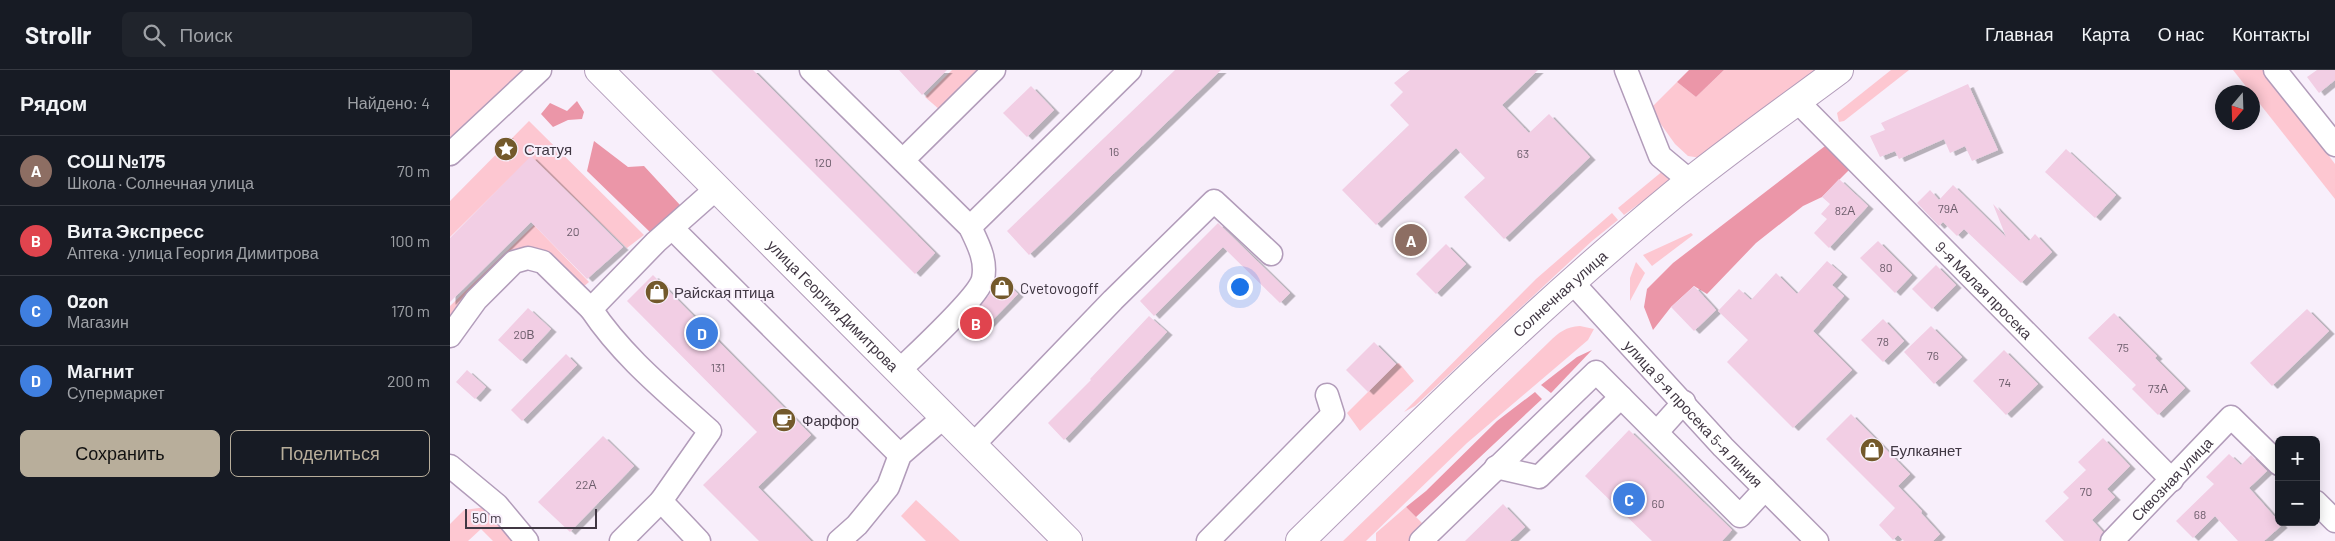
<!DOCTYPE html>
<html lang="ru">
<meta charset="utf-8">
<style>
:root{--surface:#171b24;--page:#20242c;--text:#f1f3f6;--muted:#9ea1a6;--line:#363941;--accent:#b8ae9b}
body{margin:0;font-family:Barlow,sans-serif;background:var(--page);color:var(--text)}
.controls{position:absolute;right:15px;bottom:15px;display:grid;overflow:hidden;border-radius:8px;box-shadow:0 2px 12px #0003}
.controls button{width:45px;height:45px;display:grid;place-items:center;padding:0;border:0;border-bottom:1px solid var(--line);background:var(--surface);color:var(--text);font:25px sans-serif}
.compass{position:absolute;left:1765px;top:15px;width:45px;height:45px;border-radius:50%;background:var(--surface);box-shadow:0 2px 12px #0003;rotate:199deg}
.scale{position:absolute;left:15px;bottom:12px;width:132px;box-sizing:border-box;padding-left:5px;border:2px solid #403743;border-top:0;font-size:14px;line-height:18px;white-space:nowrap;color:#403743;-webkit-text-stroke:4px #f8effb;paint-order:stroke}
.you{position:absolute;left:789px;top:216px;width:18px;height:18px;margin:-12px;border:4px solid #fff;border-radius:50%;background:#1a73e8;box-shadow:0 0 0 8px #1a73e833}
.badge{display:grid;place-items:center;width:32px;height:32px;border-radius:50%;background:var(--accent);color:#fff;font-size:16px;font-weight:700}
.pin{position:absolute;translate:-50% -50%;border:2px solid #fff;box-shadow:0 1px 5px #0006}
.list{margin:0;padding:0;list-style:none}
h2{display:flex;justify-content:space-between;align-items:center;height:65px;margin:0;padding:0 20px;font-size:21px}
h2 small{font-size:16px;font-weight:400;color:var(--muted)}
.list li{display:grid;grid-template-columns:32px 1fr auto;gap:15px;align-items:center;box-sizing:border-box;height:70px;padding:0 20px;border-top:1px solid var(--line)}
.list b{display:block;font-size:19px;white-space:nowrap}
.list p{margin:0;font-size:16px;white-space:nowrap;color:var(--muted)}
.list em{font-size:16px;font-style:normal;color:var(--muted)}
.actions{display:flex;gap:10px;padding:15px 20px}
.actions a{flex:1;padding:11px 0;border:1px solid var(--accent);border-radius:8px;text-align:center;font-size:18px;color:var(--accent)}
.actions .main{background:var(--accent);color:#111}
.icon{flex:none;width:28px;height:28px;fill:none;stroke:currentColor;stroke-width:2;stroke-linecap:round;stroke-linejoin:round}
.map{position:relative;flex:none;width:1885px;height:471px;overflow:hidden}
header{display:flex;align-items:center;gap:30px;box-sizing:border-box;height:70px;padding:0 25px;background:var(--surface);border-bottom:1px solid var(--line)}
header strong{font-size:24px}
nav{display:flex;gap:28px;margin-inline-start:auto;font-size:18px}
.search{width:350px;height:45px;background:var(--page);display:flex;align-items:center;gap:12px;box-sizing:border-box;padding:0 18px;border-radius:8px;color:var(--muted);font-size:19px}
main{display:flex}
aside{flex:1;background:var(--surface)}
.map>svg:first-child{display:block}
.green{fill:#fdc7d1}
.forest{fill:#eb96a8}
.building{fill:#f2cee4;filter:url(#shadow)}
.lines{fill:none;stroke-linecap:round;stroke-linejoin:round}
.minor-casing{stroke:#b29cba;stroke-width:25}
.major-casing{stroke:#b29cba;stroke-width:30}
.minor{stroke:#fff;stroke-width:22}
.major{stroke:#fff;stroke-width:28}
.labels{text-anchor:middle;dominant-baseline:central;stroke-width:4;stroke-linejoin:round;paint-order:stroke}
.number-label{font-size:12px;fill:#6c5d6b}
.poi-label{font-size:15px;fill:#403743;stroke:#f8effb;text-anchor:start}
.street-label{font-size:15px;fill:#403743;stroke:#f8effb}
</style>
<header>
<strong>Strollr</strong>
<div class="search"><svg class="icon" aria-label="search" viewBox="0 0 24 24"><circle cx="10" cy="10" r="6"/><path d="M15 15l6 6"/></svg>Поиск</div>
<nav><a>Главная</a><a>Карта</a><a>О нас</a><a>Контакты</a></nav>
</header>
<main>
<aside>
<h2>Рядом<small>Найдено: 4</small></h2>
<ul class="list">
<li><span class="badge" style="background:#8d6e63">A</span><div><b>СОШ №175</b><p>Школа · Солнечная улица</p></div><em>70 m</em></li>
<li><span class="badge" style="background:#e0444e">B</span><div><b>Вита Экспресс</b><p>Аптека · улица Георгия Димитрова</p></div><em>100 m</em></li>
<li><span class="badge" style="background:#3f7fe0">C</span><div><b>Ozon</b><p>Магазин</p></div><em>170 m</em></li>
<li><span class="badge" style="background:#3f7fe0">D</span><div><b>Магнит</b><p>Супермаркет</p></div><em>200 m</em></li>
</ul>
<div class="actions"><a class="main">Сохранить</a><a>Поделиться</a></div>
</aside>
<div class="map">
<svg width="1885" height="471" viewBox="0 0 1885 471">
<defs>
<filter id="shadow"><feDropShadow dx="5.5" dy="3" stdDeviation="0" flood-color="#0004"/></filter>
</defs>
<rect width="100%" height="100%" fill="#f8effb"/>
<g class="green">
<path d="M0 0H74L0 80Z"/>
<path d="M502 0H544L497 46 475 27Z"/>
<path d="M1274 0H1368L1251 88 1238 86 1225 74 1200 39 1227 12 1246 27Z"/>
<path d="M1441 0H1459L1394 51 1389 52 1387 43Z"/>
<path d="M1783 0H1815L1885 94V129Z"/>
<path d="M79 51 194 165 177 178 81 87 0 167V131Z"/>
<path d="M1220 95 1221 110 1174 145 1168 138Z"/>
<path d="M1162 143 1168 150 1142 171 965 336 954 342 1086 209Z"/>
<path d="M84 155 139 212 126 223 71 190 0 268V236Z"/>
<path d="M1241 163 1243 165 1202 196 1193 185Z"/>
<path d="M1186 192 1195 203 1180 231V208Z"/>
<path d="M1130 256 1144 259 1138 270 1017 373 916 471H893L1099 272C1109 262 1116 257 1130 256Z"/>
<path d="M949 293 964 311 910 361 897 343 946 294Z"/>
<path d="M466 430 510 471H476L451 446Z"/>
<path d="M36 437 68 471H43L31 459 18 471H0V454L14 440Z"/>
<path d="M956 437 975 456 961 471H926V463Z"/>
</g>
<g class="forest">
<path d="M1239 0H1274L1246 27 1227 12Z"/>
<path d="M127 31 134 42 132 49 118 50 103 57 91 44 100 33 117 41Z"/>
<path d="M144 71 178 97 194 96 230 135 201 163 137 101Z"/>
<path d="M1379 73 1400 99 1372 127 1353 136 1306 173 1257 224 1244 216 1221 237 1203 260 1194 237 1197 219 1223 193Z"/>
<path d="M1142 280 1101 323 1091 315 1127 287Z"/>
<path d="M1085 322 1092 329 966 447 956 437 976 421 1047 351Z"/>
</g>
<g class="building">
<path d="M261 0H303L485 183 465 204Z"/>
<path d="M449 0H497L472 25Z"/>
<path d="M725 0H771L579 185 557 161Z"/>
<path d="M960 0H1088L1052 35 1079 63 1099 44 1140 87 1054 169 1014 127 1035 108 1006 78 926 155 892 120 959 55 940 35 953 22 944 13Z"/>
<path d="M1867 0H1885V10L1869 23 1857 7Z"/>
<path d="M1518 14 1548 80 1522 91 1515 76 1500 83 1494 69 1449 89 1445 81 1430 87 1420 66 1435 60 1431 53Z"/>
<path d="M581 16 604 40 577 67 553 43Z"/>
<path d="M1616 79 1666 125 1645 148 1595 102Z"/>
<path d="M81 86 173 177 137 209 81 152 0 232V168Z"/>
<path d="M1389 109 1418 136 1379 178 1364 163 1377 149 1371 144 1380 134 1372 127Z"/>
<path d="M1503 115 1556 167 1543 134 1579 171 1585 164 1602 182 1571 213 1514 159 1507 166 1493 152 1489 156 1467 133 1480 120 1489 130Z"/>
<path d="M768 153 840 223 830 233 773 177 704 246 690 231Z"/>
<path d="M1428 171 1462 205 1445 223 1410 188Z"/>
<path d="M996 174 1016 194 986 224 966 204Z"/>
<path d="M1377 191 1392 204 1382 215 1394 226 1363 261 1402 300 1343 358 1277 292 1298 270 1268 241 1289 219 1301 230 1326 203 1347 224Z"/>
<path d="M1486 195 1506 215 1482 239 1462 219Z"/>
<path d="M203 205 361 365 308 417 361 471H309L253 415 307 362 177 231Z"/>
<path d="M552 209 568 224 525 268 513 257Z"/>
<path d="M1244 216 1266 240 1244 261 1221 237Z"/>
<path d="M78 238 101 259 71 291 48 270Z"/>
<path d="M1857 239 1879 261 1822 316 1800 293Z"/>
<path d="M1664 243 1707 286 1705 288 1735 318 1708 345 1682 319 1686 315 1638 268Z"/>
<path d="M699 246 717 262 614 370 598 353 641 310 640 309Z"/>
<path d="M1433 249 1454 271 1433 292 1411 270Z"/>
<path d="M1481 256 1512 287 1484 314 1454 282Z"/>
<path d="M924 272 946 294 918 322 896 300Z"/>
<path d="M1554 280 1588 314 1556 345 1523 311Z"/>
<path d="M116 284 127 295 72 351 61 340Z"/>
<path d="M17 300 36 317 25 329 6 312Z"/>
<path d="M1401 344 1460 404 1448 416 1472 441 1471 443 1490 464 1483 471H1454L1448 465 1443 470 1429 455 1445 438 1376 369Z"/>
<path d="M1179 360 1282 460 1272 471H1202L1135 406Z"/>
<path d="M153 366 184 396 120 462 88 432Z"/>
<path d="M1653 368 1680 396 1657 419 1665 427 1642 450 1653 462 1649 471H1614L1595 451 1619 428 1613 422 1636 400 1628 392Z"/>
<path d="M1779 384 1791 395 1801 385 1817 401 1799 418 1832 455 1814 471H1788L1765 446 1743 468 1726 451 1764 414 1756 407Z"/>
<path d="M1053 434 1075 457 1060 471H1015Z"/>
</g>
<g class="lines">
<g class="minor-casing">
<g id="minor">
<path d="M361 0 520 157C528 174 537 190 533 209 528 228 465 285 449 301"/>
<path d="M1176 0 1210 86 1240 111"/>
<path d="M1825 0 1885 75"/>
<path id="s1" d="M1347 31 1722 410"/>
<path d="M0 84 90 0"/>
<path d="M453 90 544 0"/>
<path d="M520 157 680 0"/>
<path d="M222 158 450 385"/>
<path id="s2" d="M1122 212 1273 377 1367 471"/>
<path d="M0 266 26 230 64 192 78 188 93 192 141 239"/>
<path d="M1207 362 1234 332"/>
<path d="M523 375 663 230 764 131 821 184"/>
<path d="M0 396 47 435 77 471"/>
<path d="M1046 397 1089 407 1171 327"/>
<path d="M1866 432 1885 451"/>
<path d="M171 471 211 431"/>
<path d="M249 471 211 431 260 361C217 322 173 287 141 239L206 172 267 118"/>
<path d="M389 471 407 455 438 417 450 385 494 347"/>
<path d="M758 471 883 344 877 325"/>
<path d="M971 471 1146 302 1290 446 1315 419"/>
<path id="s3" d="M1662 471 1781 347 1829 394"/>
</g>
</g>
<g class="major-casing">
<g id="major">
<path id="s4" d="M149 0 618 471"/>
<path id="s5" d="M850 471C971 352 1092 233 1223 125 1277 81 1334 41 1389 0"/>
</g>
</g>
<use href="#minor" class="minor"/>
<use href="#major" class="major"/>
</g>
<defs>
<g id="sight-disc" transform="scale(1.25)"><circle r="9.5" fill="#73592b" stroke="#f8effb"/><path d="M0-6L1.8-2.2L6-1.7L2.9 1.2L3.7 5.4L0 3.3L-3.7 5.4L-2.9 1.2L-6-1.7L-1.8-2.2Z" fill="#fff"/></g>
<g id="shop-disc" transform="scale(1.25)"><circle r="9.5" fill="#73592b" stroke="#f8effb"/><path d="M-5-2.5h2.3a2.7 3.5 0 0 1 5.4 0H5L5.5 6h-11ZM-1.5-2.5h3a1.5 2.3 0 0 0-3 0Z" fill="#fff"/></g>
<g id="cafe-disc" transform="scale(1.25)"><circle r="9.5" fill="#73592b" stroke="#f8effb"/><path d="M-5.5-4.5H6V0H3Q3 3.5 0 3.5H-2.5Q-5.5 3.5-5.5 0ZM3-3.2v2h1.7v-2ZM-6 4.5H4V6H-6Z" fill="#fff"/></g>
</defs>
<g fill-rule="evenodd">
<use href="#sight-disc" x="56" y="79"/>
<use href="#shop-disc" x="552" y="218"/>
<use href="#shop-disc" x="207" y="222"/>
<use href="#cafe-disc" x="334" y="350"/>
<use href="#shop-disc" x="1422" y="380"/>
</g>
<g class="labels">
<g class="number-label">
<text x="664" y="81">16</text>
<text x="1073" y="83">63</text>
<text x="373" y="92">120</text>
<text x="1498" y="138">79А</text>
<text x="1395" y="140">82А</text>
<text x="123" y="161">20</text>
<text x="1436" y="197">80</text>
<text x="74" y="264">20В</text>
<text x="1433" y="271">78</text>
<text x="1673" y="277">75</text>
<text x="1483" y="285">76</text>
<text x="268" y="297">131</text>
<text x="1555" y="312">74</text>
<text x="1708" y="318">73А</text>
<text x="136" y="414">22А</text>
<text x="1636" y="421">70</text>
<text x="1208" y="433">60</text>
<text x="1750" y="444">68</text>
</g>
<g class="poi-label">
<text x="74" y="79">Статуя</text>
<text x="570" y="218">Cvetovogoff</text>
<text x="224" y="222">Райская птица</text>
<text x="352" y="350">Фарфор</text>
<text x="1440" y="380">Булкаянет</text>
</g>
<g class="street-label">
<text stroke="none"><textPath href="#s1" startOffset="266">9-я Малая просека</textPath></text>
<text stroke="none"><textPath href="#s5" startOffset="359">Солнечная улица</textPath></text>
<text stroke="none"><textPath href="#s4" startOffset="332">улица Георгия Димитрова</textPath></text>
<text stroke="none"><textPath href="#s2" startOffset="179">улица 9-я просека 5-я линия</textPath></text>
<text stroke="none"><textPath href="#s3" startOffset="86">Сквозная улица</textPath></text>
</g>
</g>
</svg>
<div class="controls">
<button>+</button>
<button>−</button>
</div>
<svg class="compass" viewBox="-18 -18 36 36"><path d="M0-13l5 13h-10z" fill="#e53935"/><path d="M0 13l5-13h-10z" fill="#9ea1a6"/></svg>
<div class="scale">50 m</div>
<div class="you"></div>
<div class="pin badge" style="left:961px;top:170px;background:#8d6e63">A</div>
<div class="pin badge" style="left:526px;top:253px;background:#e0444e">B</div>
<div class="pin badge" style="left:1179px;top:429px;background:#3f7fe0">C</div>
<div class="pin badge" style="left:252px;top:263px;background:#3f7fe0">D</div>
</div>
</main>
